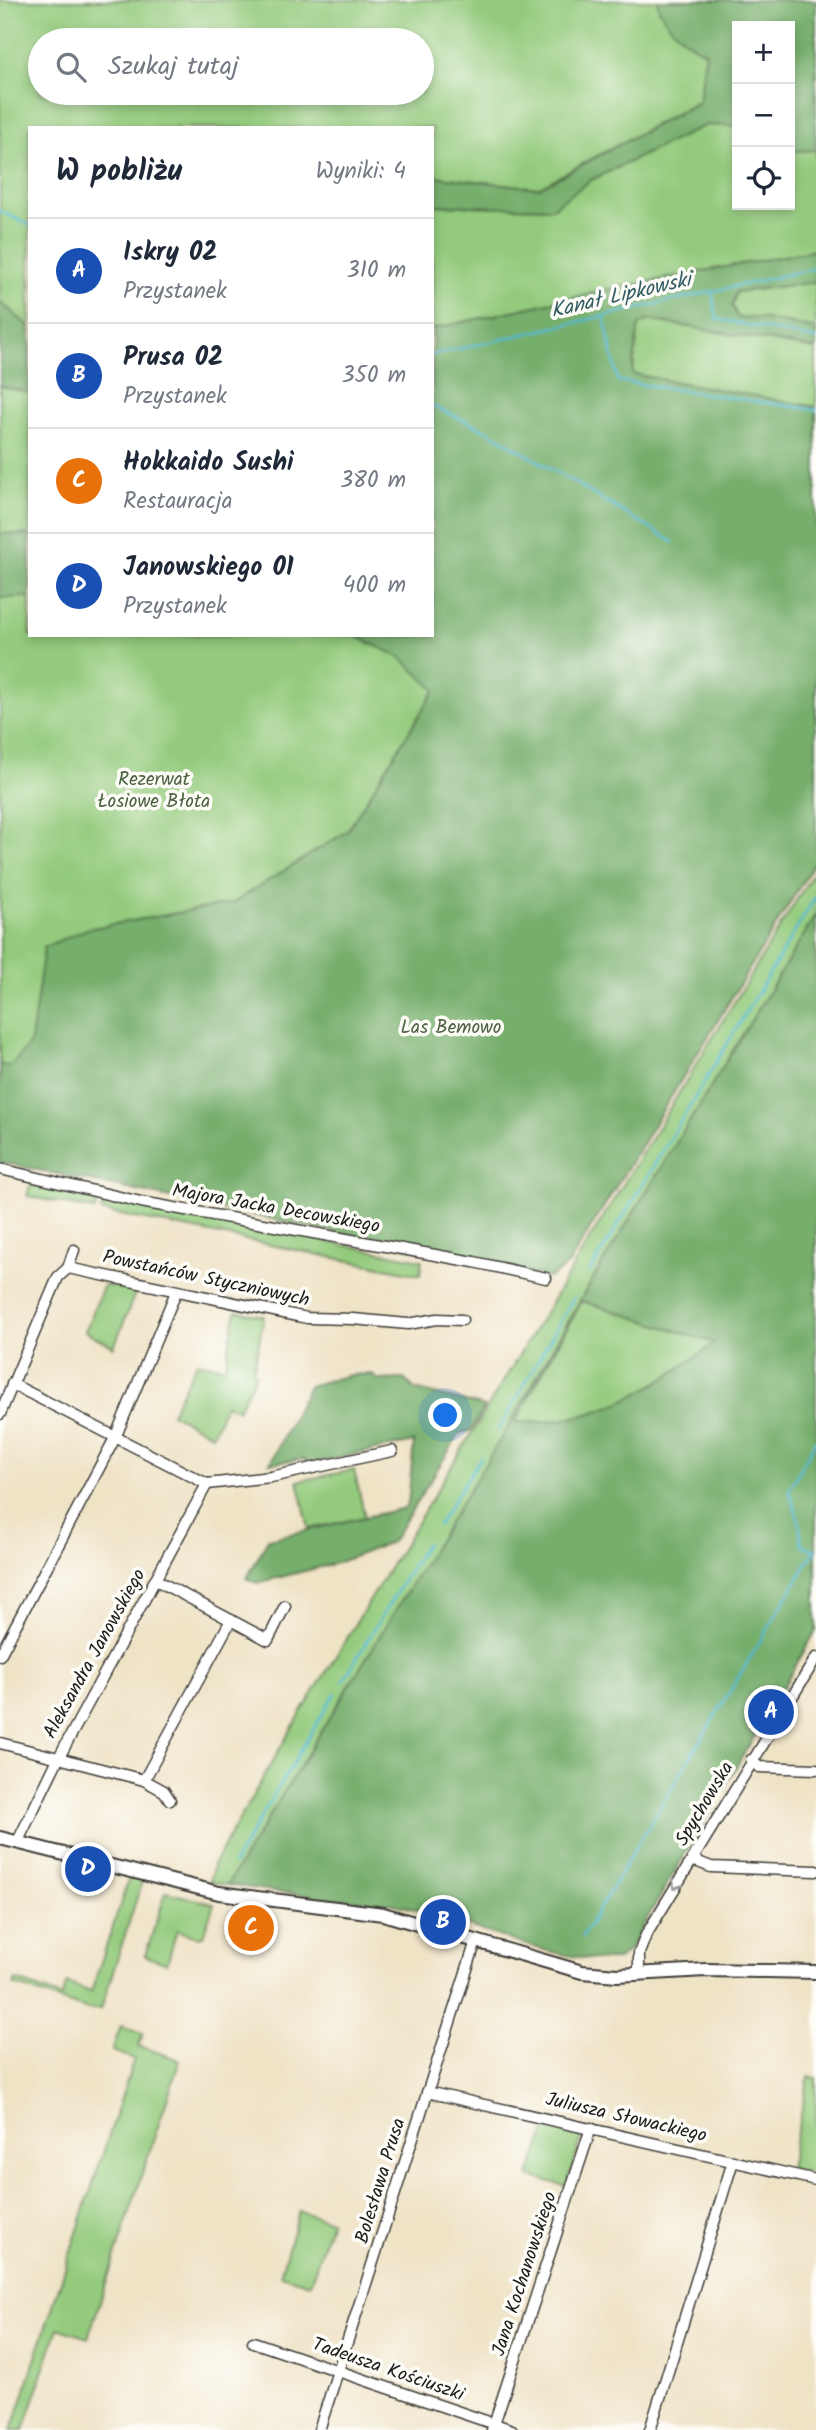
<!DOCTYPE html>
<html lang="pl">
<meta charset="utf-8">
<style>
:root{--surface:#fff;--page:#f2f2f3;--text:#1f2937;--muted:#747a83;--line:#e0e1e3;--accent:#0b8043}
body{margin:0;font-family:Kalam,sans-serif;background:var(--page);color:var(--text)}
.controls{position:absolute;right:21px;top:21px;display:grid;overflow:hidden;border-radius:0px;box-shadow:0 4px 10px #0003}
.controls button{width:63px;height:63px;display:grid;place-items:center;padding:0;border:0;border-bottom:2px solid var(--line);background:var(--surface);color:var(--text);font:35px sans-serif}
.you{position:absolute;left:446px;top:1416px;width:24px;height:24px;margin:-18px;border:5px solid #fff;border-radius:50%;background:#1a73e8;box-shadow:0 0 0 10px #1a73e833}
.badge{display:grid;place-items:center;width:46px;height:46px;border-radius:50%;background:var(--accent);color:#fff;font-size:23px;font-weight:700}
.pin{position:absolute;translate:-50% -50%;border:4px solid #fff;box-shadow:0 2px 7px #0006}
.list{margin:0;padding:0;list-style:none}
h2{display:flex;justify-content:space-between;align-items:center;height:91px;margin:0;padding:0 28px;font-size:30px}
h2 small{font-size:23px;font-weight:400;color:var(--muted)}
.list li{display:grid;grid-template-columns:46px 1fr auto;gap:21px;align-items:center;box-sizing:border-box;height:105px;padding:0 28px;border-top:2px solid var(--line)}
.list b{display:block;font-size:26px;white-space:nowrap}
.list p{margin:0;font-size:23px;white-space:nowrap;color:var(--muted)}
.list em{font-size:23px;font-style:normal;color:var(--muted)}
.icon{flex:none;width:38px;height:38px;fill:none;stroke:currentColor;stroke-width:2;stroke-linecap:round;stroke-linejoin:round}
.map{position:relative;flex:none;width:816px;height:2430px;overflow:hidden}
.search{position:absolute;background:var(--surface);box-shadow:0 4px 10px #0003;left:28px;top:28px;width:406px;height:77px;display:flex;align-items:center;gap:18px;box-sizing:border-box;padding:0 24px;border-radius:38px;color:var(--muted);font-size:26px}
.panel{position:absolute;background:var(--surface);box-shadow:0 4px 10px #0003;left:28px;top:126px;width:406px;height:511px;border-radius:0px}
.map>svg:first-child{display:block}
.green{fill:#93ca7c;stroke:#58734c;stroke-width:2;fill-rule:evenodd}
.forest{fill:#76ae6c;stroke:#496544;stroke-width:2;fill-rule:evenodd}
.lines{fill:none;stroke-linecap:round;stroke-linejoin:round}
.stream{stroke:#52b9d0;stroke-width:2.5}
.minor-casing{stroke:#3c3a36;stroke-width:13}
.tertiary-casing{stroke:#3c3a36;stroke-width:16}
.minor{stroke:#fff;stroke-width:10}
.tertiary{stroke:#fff;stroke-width:12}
.oneway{stroke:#999}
.labels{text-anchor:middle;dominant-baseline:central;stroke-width:7;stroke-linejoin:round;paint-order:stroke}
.park-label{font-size:19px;fill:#4c6242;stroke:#fdfcf7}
.street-label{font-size:19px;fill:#1c1c1c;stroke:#fdfcf7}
.water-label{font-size:21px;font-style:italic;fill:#325b64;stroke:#fdfcf7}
</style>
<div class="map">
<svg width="816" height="2430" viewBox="0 0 816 2430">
<rect width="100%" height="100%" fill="#fdfcf7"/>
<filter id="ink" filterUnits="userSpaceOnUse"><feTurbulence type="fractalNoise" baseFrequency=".0143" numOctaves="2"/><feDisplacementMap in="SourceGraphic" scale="14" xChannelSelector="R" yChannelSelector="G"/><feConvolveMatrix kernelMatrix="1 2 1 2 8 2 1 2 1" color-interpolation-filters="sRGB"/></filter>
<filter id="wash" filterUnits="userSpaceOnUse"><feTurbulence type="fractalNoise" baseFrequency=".00686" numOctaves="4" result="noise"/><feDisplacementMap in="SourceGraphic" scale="28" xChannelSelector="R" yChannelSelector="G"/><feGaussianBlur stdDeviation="1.57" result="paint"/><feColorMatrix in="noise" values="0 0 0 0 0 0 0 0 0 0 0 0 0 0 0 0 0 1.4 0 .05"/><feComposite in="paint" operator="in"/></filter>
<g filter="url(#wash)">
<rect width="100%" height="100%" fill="#efe3c6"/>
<g class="green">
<path d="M0 0H713L699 101 538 188 432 176V128H30V327L0 302ZM40 40H422V93H40Z"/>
<path d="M706 125 737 126V205H790V151L816 150V250L620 287 432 329V205L552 208 591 180Z"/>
<path d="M816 282V329L760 318H738L732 306 736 292Z"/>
<path d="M649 320 816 349V407L632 374 639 325Z"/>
<path d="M0 386 30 393V535L0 533Z"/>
<path d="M0 540 30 545V635H375L441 684 354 839 0 1087Z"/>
<path d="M816 868V915L582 1297 511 1422 227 1885 210 1882 213 1865 289 1733Z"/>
<path d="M30 1185 99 1198 95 1210 27 1196Z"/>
<path d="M106 1199 422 1260 420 1275 101 1211Z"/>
<path d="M104 1285 136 1291 114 1347 85 1331Z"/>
<path d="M582 1301 598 1306 716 1343C651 1389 597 1427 515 1422Z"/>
<path d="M236 1311 264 1316 253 1373 256 1374 238 1410 226 1404 212 1435 171 1413 197 1362 225 1367Z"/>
<path d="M354 1470 365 1517 309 1529 298 1481Z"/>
<path d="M129 1878 142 1882 101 2009H85L14 1985 16 1980 62 1997 67 1983 91 1992Z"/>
<path d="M166 1892 214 1904 203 1936 197 1937 177 1930 167 1964 145 1956Z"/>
<path d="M121 2026 143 2033 139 2046 180 2060 88 2338 58 2328 24 2430H12L134 2059 112 2051Z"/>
<path d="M809 2076 816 2078V2174L789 2168Z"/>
<path d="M547 2126 579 2133 582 2138 566 2186 529 2176Z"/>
<path d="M299 2211 331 2221 310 2284 280 2275Z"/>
</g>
<g class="forest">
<path d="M657 0H816V150L790 151V26H737V126L706 125 591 180 552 208 432 205V176L539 188 699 102 706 52C689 47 658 19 657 0Z"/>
<path d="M816 250V282L736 292 732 306 738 318H760L816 329V349L649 320 639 325 632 374 816 407V860L568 1265 550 1278 0 1162V1065L11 1066 31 1042 44 947 87 929 233 903 347 831 435 690 400 657 353 635H432V329L620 287Z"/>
<path d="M0 302 30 327V393L0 386Z"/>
<path d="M0 533 30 535V597L0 598Z"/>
<path d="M816 915V1631L628 1951 618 1960C553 1963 471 1923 407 1907 382 1901 358 1901 333 1898 298 1895 263 1889 227 1885L511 1422 582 1297ZM581 1301 598 1306 715 1343C655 1388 593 1427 515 1422Z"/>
<path d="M372 1374 378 1380 404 1379 415 1389 485 1407 470 1431 460 1433 392 1542 337 1563 257 1583 247 1578 268 1539 405 1508 408 1503 414 1442 308 1464 305 1459 270 1463 309 1386 349 1375Z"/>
</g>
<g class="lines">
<g class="stream">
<path d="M0 211 30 225"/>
<path d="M712 292 717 319 816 339"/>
<path d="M604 316 618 381 816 410"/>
<path d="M432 355 816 268"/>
<path d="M432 406 488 431 673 542"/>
<path d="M590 1272 816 896"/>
<path d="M498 1431 574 1297"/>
<path d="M438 1525 481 1457"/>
<path d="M814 1550 802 1545 799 1521 789 1490 816 1440"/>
<path d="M343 1681 426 1543"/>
<path d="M233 1864 335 1693"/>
<path d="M582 1937 815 1550"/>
</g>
</g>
</g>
<g filter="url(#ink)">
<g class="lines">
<g class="minor-casing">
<g id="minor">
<path d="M0 1169 141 1202 474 1262 546 1278"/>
<path d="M68 1268 307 1318 353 1319 408 1324 437 1319 462 1320"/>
<path d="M12 1384 207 1484"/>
<path d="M0 1414 58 1277 68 1268 74 1250"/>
<path d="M207 1484 271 1477 392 1451"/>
<path d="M156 1580 268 1640 285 1606"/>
<path d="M0 1655 115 1438 176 1292"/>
<path d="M0 1743 144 1780 164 1791 170 1800"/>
<path d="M751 1760 759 1767 816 1769"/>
<path d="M144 1780 231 1620"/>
<path d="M17 1843 58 1759 207 1484"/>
<path d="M693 1860 711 1867 816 1871"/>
<path d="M639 1974V1953L646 1935 816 1658"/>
<path d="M427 2092 816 2180"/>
<path d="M253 2342 512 2430"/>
<path d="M319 2430 476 1941"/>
<path d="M492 2430 591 2128"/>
<path d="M650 2430 733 2161"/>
</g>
</g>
<g class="tertiary-casing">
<path id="tertiary" d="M0 1838 219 1893 383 1914 582 1972 617 1975 706 1970 816 1972"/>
</g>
<use href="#minor" class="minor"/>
<use href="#tertiary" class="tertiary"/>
</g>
<defs><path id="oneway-chevron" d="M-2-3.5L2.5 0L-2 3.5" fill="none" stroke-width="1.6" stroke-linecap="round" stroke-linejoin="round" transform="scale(1.75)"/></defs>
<use class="oneway" href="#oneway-chevron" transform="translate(676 1885) rotate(123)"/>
</g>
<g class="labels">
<g class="park-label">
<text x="154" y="780">Rezerwat<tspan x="154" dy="22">Łosiowe Błota</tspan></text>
<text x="451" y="1028">Las Bemowo</text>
</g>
<g class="street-label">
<text transform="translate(276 1209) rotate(10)">Majora Jacka Decowskiego</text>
<text transform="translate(206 1279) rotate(12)">Powstańców Styczniowych</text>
<text transform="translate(95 1654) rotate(-61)">Aleksandra Janowskiego</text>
<text transform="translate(705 1804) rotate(-59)">Spychowska</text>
<text transform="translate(626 2118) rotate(13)">Juliusza Słowackiego</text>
<text transform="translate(381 2181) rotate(-73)">Bolesława Prusa</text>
<text transform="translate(525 2274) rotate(-72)">Jana Kochanowskiego</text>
<text transform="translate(388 2370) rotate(19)">Tadeusza Kościuszki</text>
</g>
<g class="water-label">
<text transform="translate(621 296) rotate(-13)">Kanał Lipkowski</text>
</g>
</g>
</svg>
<div class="controls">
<button>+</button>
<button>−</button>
<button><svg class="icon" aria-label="locate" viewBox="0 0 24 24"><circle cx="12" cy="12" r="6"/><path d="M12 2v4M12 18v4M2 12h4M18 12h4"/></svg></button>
</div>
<div class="you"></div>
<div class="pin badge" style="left:771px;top:1712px;background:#1a4fb4">A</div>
<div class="pin badge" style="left:443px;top:1922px;background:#1a4fb4">B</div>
<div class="pin badge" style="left:251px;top:1928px;background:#e8710a">C</div>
<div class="pin badge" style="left:88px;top:1869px;background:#1a4fb4">D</div>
<div class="search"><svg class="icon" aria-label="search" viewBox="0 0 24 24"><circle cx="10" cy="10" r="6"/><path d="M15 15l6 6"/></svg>Szukaj tutaj</div>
<section class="panel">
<h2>W pobliżu<small>Wyniki: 4</small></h2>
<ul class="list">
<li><span class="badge" style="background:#1a4fb4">A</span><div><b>Iskry 02</b><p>Przystanek</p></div><em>310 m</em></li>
<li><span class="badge" style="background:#1a4fb4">B</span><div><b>Prusa 02</b><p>Przystanek</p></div><em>350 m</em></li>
<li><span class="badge" style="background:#e8710a">C</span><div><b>Hokkaido Sushi</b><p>Restauracja</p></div><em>380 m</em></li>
<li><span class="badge" style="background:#1a4fb4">D</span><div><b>Janowskiego 01</b><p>Przystanek</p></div><em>400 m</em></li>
</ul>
</section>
</div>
